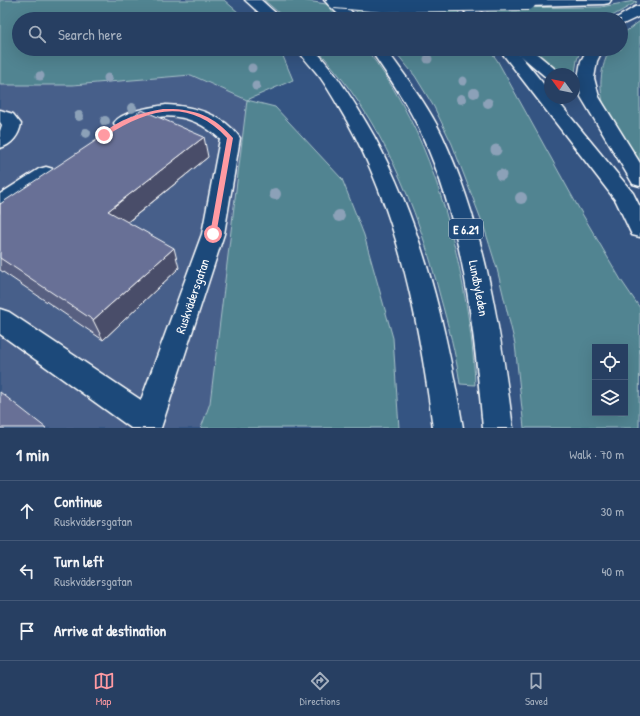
<!DOCTYPE html>
<meta charset="utf-8">
<style>
:root{--surface:#273f62;--page:#334a6b;--text:#f1f3f6;--muted:#a4afbe;--line:#435877;--accent:#ff9aa2}
body{margin:0;font-family:"Patrick Hand",sans-serif;background:var(--page);color:var(--text)}
.controls{position:absolute;right:12px;bottom:12px;display:grid;overflow:hidden;border-radius:0px;box-shadow:0 4px 16px #0002}
.controls button{width:36px;height:36px;display:grid;place-items:center;padding:0;border:0;border-bottom:1px solid var(--line);background:var(--surface);color:var(--text);font:20px sans-serif}
.compass{position:absolute;left:544px;top:68px;width:36px;height:36px;border-radius:50%;background:var(--surface);box-shadow:0 4px 16px #0002;rotate:303deg}
.stop{position:absolute;width:12px;height:12px;margin:-9px;border:3px solid #ff9aa2;border-radius:50%;background:#fff}
.stop.end{background:#ff9aa2;border-color:#fff;box-shadow:0 1px 4px #0008}
.list{margin:0;padding:0;list-style:none}
h2{display:flex;justify-content:space-between;align-items:center;height:52px;margin:0;padding:0 16px;font-size:17px}
h2 small{font-size:13px;font-weight:400;color:var(--muted)}
.list li{display:grid;grid-template-columns:26px 1fr auto;gap:12px;align-items:center;box-sizing:border-box;height:60px;padding:0 16px;border-top:1px solid var(--line)}
.list b{display:block;font-size:15px;white-space:nowrap}
.list p{margin:0;font-size:13px;white-space:nowrap;color:var(--muted)}
.list em{font-size:13px;font-style:normal;color:var(--muted)}
.icon{flex:none;width:22px;height:22px;fill:none;stroke:currentColor;stroke-width:2;stroke-linecap:round;stroke-linejoin:round}
.map{position:relative;flex:none;width:640px;height:428px;overflow:hidden}
.search{position:absolute;background:var(--surface);box-shadow:0 4px 16px #0002;left:12px;right:12px;top:12px;height:44px;display:flex;align-items:center;gap:10px;box-sizing:border-box;padding:0 14px;border-radius:22px;color:var(--muted);font-size:15px}
.sheet{height:232px;background:var(--surface)}
nav{display:flex;justify-content:space-around;align-items:center;box-sizing:border-box;height:56px;border-top:1px solid var(--line);background:var(--surface);font-size:11px;color:var(--muted)}
nav a{display:grid;justify-items:center;gap:2px}
nav .on{color:var(--accent)}
.map>svg:first-child{display:block}
.built{fill:#475f8a}
.green{fill:#518491;stroke:#a8c2c8;fill-rule:evenodd}
.lines{fill:none;stroke-linecap:round;stroke-linejoin:round}
.minor-casing{stroke:#fff;stroke-width:3}
.highway-casing{stroke:#fff;stroke-width:3}
.minor{fill:#1f4a7a;fill-rule:evenodd}
.highway{fill:#1f4a7a;fill-rule:evenodd}
.highway-bridge-casing{stroke:#fff;stroke-width:18;stroke-linecap:butt}
.highway-bridge{stroke:#1f4a7a;stroke-width:16}
.tree{fill:#8ca1b8}
.wall{fill:#596081;stroke:#fff}
.shaded-wall{fill:#484e69;stroke:#fff}
.building{fill:#677096;stroke:#fff}
.route{fill:#ff9aa2}
.labels{text-anchor:middle;dominant-baseline:central;stroke-width:3;stroke-linejoin:round;paint-order:stroke}
.shield{fill:#1f4a7a;stroke:#bcc9d7;stroke-width:1}
.shield-label{font-size:12px;font-weight:bold;fill:#fff}
.street-label{font-size:13px;fill:#fff;stroke:#1f4a7a}
</style>
<div class="map">
<svg width="640" height="428" viewBox="0 0 640 428">
<rect width="100%" height="100%" fill="#345482"/>
<filter id="ink" filterUnits="userSpaceOnUse"><feTurbulence type="fractalNoise" baseFrequency=".025" numOctaves="2"/><feDisplacementMap in="SourceGraphic" scale="8" xChannelSelector="R" yChannelSelector="G"/><feConvolveMatrix kernelMatrix="1 2 1 2 8 2 1 2 1" color-interpolation-filters="sRGB"/></filter>
<g filter="url(#ink)">
<path class="built" d="M191 75 247 100 210 403 201 428H0V85H73Z"/>
<g class="green">
<path d="M0 0H224L246 19H19V49H280L293 80 247 100 275 107 342 179 364 235 393 338 399 428H201L210 403 247 100 191 75 73 85H0Z"/>
<path d="M264 0H301L326 4 340 19H286Z"/>
<path d="M634 1 637 2 607 19H495L483 8 601 7Z"/>
<path d="M351 7 455 8 464 19H365Z"/>
<path d="M640 21V175C617 133 585 98 610 49H621V35Z"/>
<path d="M317 49H366C420 118 447 201 463 286 469 319 474 352 475 385L460 384C456 354 448 325 440 296 417 205 381 119 317 49Z"/>
<path d="M393 49H489L497 60 577 205 621 280 640 308 639 428H524L515 344 497 269 484 227 452 144 434 107 415 76ZM595 347H625V413H595Z"/>
<path d="M527 49H581L577 60 574 79V74H557L539 55Z"/>
</g>
<g class="lines">
<g class="minor-casing">
<g id="minor">
<path d="M640 6V16L621 25V19H615L635 7Z"/>
<path d="M513 49H531L561 74H550V78H547Z"/>
<path d="M587 49H603L597 61 594 78 599 97 640 163V186L633 184 581 97 578 78 581 61Z"/>
<path d="M166 105C193 106 224 114 240 138L224 234 161 428H131L0 334V309L9 312 141 400 202 234 220 139C199 119 172 110 143 121 133 125 127 130 116 127L114 123C122 111 152 107 166 105Z"/>
<path d="M0 110 13 114 21 124C19 135 12 145 0 148V131L2 125 0 122Z"/>
<path d="M46 167 53 169 56 174 53 179 8 209 0 212V194L39 169Z"/>
</g>
</g>
<g class="highway-casing">
<g id="highway">
<path d="M245 0H261L282 19H266Z"/>
<path d="M324 0H339L359 19H343Z"/>
<path d="M453 0H468L488 19H472Z"/>
<path d="M522 0H611L609 3 604 4 528 6 523 5 521 2Z"/>
<path d="M297 49H314C338 75 357 106 374 136 423 227 446 327 463 428H433C419 322 399 215 347 121 338 106 330 91 320 77 313 68 304 59 297 49Z"/>
<path d="M370 49H386C406 77 427 104 442 135 485 228 500 328 513 428H483C474 329 464 226 422 135 408 104 389 77 370 49Z"/>
<path d="M499 49H515L550 92V98H555L633 193 640 207V237L632 235 616 201Z"/>
</g>
</g>
<use href="#minor" class="minor"/>
<use href="#highway" class="highway"/>
<g class="highway-bridge-casing">
<path id="highway-bridge" d="M335 0 383 4 528 2"/>
</g>
<use href="#highway-bridge" class="highway-bridge"/>
</g>
<g class="tree">
<circle cx="428" cy="59" r="4.5"/>
<circle cx="252" cy="68" r="4.5"/>
<circle cx="40" cy="76" r="4.5"/>
<circle cx="108" cy="78" r="4.5"/>
<circle cx="463" cy="81" r="4.5"/>
<circle cx="256" cy="86" r="4.5"/>
<circle cx="474" cy="93" r="5"/>
<circle cx="461" cy="99" r="5"/>
<circle cx="488" cy="103" r="5"/>
<circle cx="132" cy="108" r="5"/>
<circle cx="79" cy="116" r="5"/>
<circle cx="105" cy="121" r="5"/>
<circle cx="86" cy="133" r="5"/>
<circle cx="496" cy="150" r="5.5"/>
<circle cx="501" cy="175" r="5.5"/>
<circle cx="275" cy="194" r="6"/>
<circle cx="521" cy="198" r="6"/>
<circle cx="339" cy="216" r="6"/>
</g>
<path class="wall" d="M208 157 128 222 179 268 103 340 0 270V204Z"/>
<g class="shaded-wall">
<path d="M204 137 208 157 115 232 108 211Z"/>
<path d="M174 248 179 268 103 340 93 320Z"/>
</g>
<g class="building">
<path d="M142 110 204 137 108 211 174 248 93 320 0 258V204Z"/>
<path d="M0 392 46 428H0Z"/>
</g>
</g>
<path class="route" d="M163 109C192 108 214 115 233 138L216 235H211L210 234 227 138C189 97 148 109 106 136L101 135C118 119 141 113 163 109Z"/>
<g class="labels">
<rect class="shield" x="449" y="219" width="34" height="20" rx="3"/>
<g class="shield-label">
<text x="466" y="229">E 6.21</text>
</g>
<g class="street-label">
<text transform="translate(479 288) rotate(79)">Lundbyleden</text>
<text transform="translate(192 296) rotate(-71)">Ruskvädersgatan</text>
</g>
</g>
</svg>
<div class="controls">
<button><svg class="icon" aria-label="locate" viewBox="0 0 24 24"><circle cx="12" cy="12" r="6"/><path d="M12 2v4M12 18v4M2 12h4M18 12h4"/></svg></button>
<button><svg class="icon" aria-label="layers" viewBox="0 0 24 24"><path d="M12 4l9 5-9 5-9-5zM3 14l9 5 9-5"/></svg></button>
</div>
<svg class="compass" viewBox="-18 -18 36 36"><path d="M0-13l5 13h-10z" fill="#e53935"/><path d="M0 13l5-13h-10z" fill="#a4afbe"/></svg>
<div class="stop" style="left:213px;top:234px"></div>
<div class="stop end" style="left:104px;top:135px"></div>
<div class="search"><svg class="icon" aria-label="search" viewBox="0 0 24 24"><circle cx="10" cy="10" r="6"/><path d="M15 15l6 6"/></svg>Search here</div>
</div>
<section class="sheet">
<h2>1 min<small>Walk · 70 m</small></h2>
<ul class="list">
<li><svg class="icon" aria-label="ahead" viewBox="0 0 24 24"><path d="M12 20V5M6 11l6-6 6 6"/></svg><div><b>Continue</b><p>Ruskvädersgatan</p></div><em>30 m</em></li>
<li><svg class="icon" aria-label="left" viewBox="0 0 24 24"><path d="M17 20v-9H6M10 6l-5 5 5 5"/></svg><div><b>Turn left</b><p>Ruskvädersgatan</p></div><em>40 m</em></li>
<li><svg class="icon" aria-label="arrive" viewBox="0 0 24 24"><path d="M6 21V4h12l-3 4 3 4H6"/></svg><div><b>Arrive at destination</b></div></li>
</ul>
</section>
<nav>
<a class="on"><svg class="icon" aria-label="map" viewBox="0 0 24 24"><path d="M3 6l6-2 6 2 6-2v14l-6 2-6-2-6 2zM9 4v14M15 6v14"/></svg>Map</a>
<a><svg class="icon" aria-label="directions" viewBox="0 0 24 24"><path d="M12 3l9 9-9 9-9-9zM9 14v-3h6M13 9l2 2-2 2"/></svg>Directions</a>
<a><svg class="icon" aria-label="saved" viewBox="0 0 24 24"><path d="M7 4h10v16l-5-4-5 4z"/></svg>Saved</a>
</nav>
